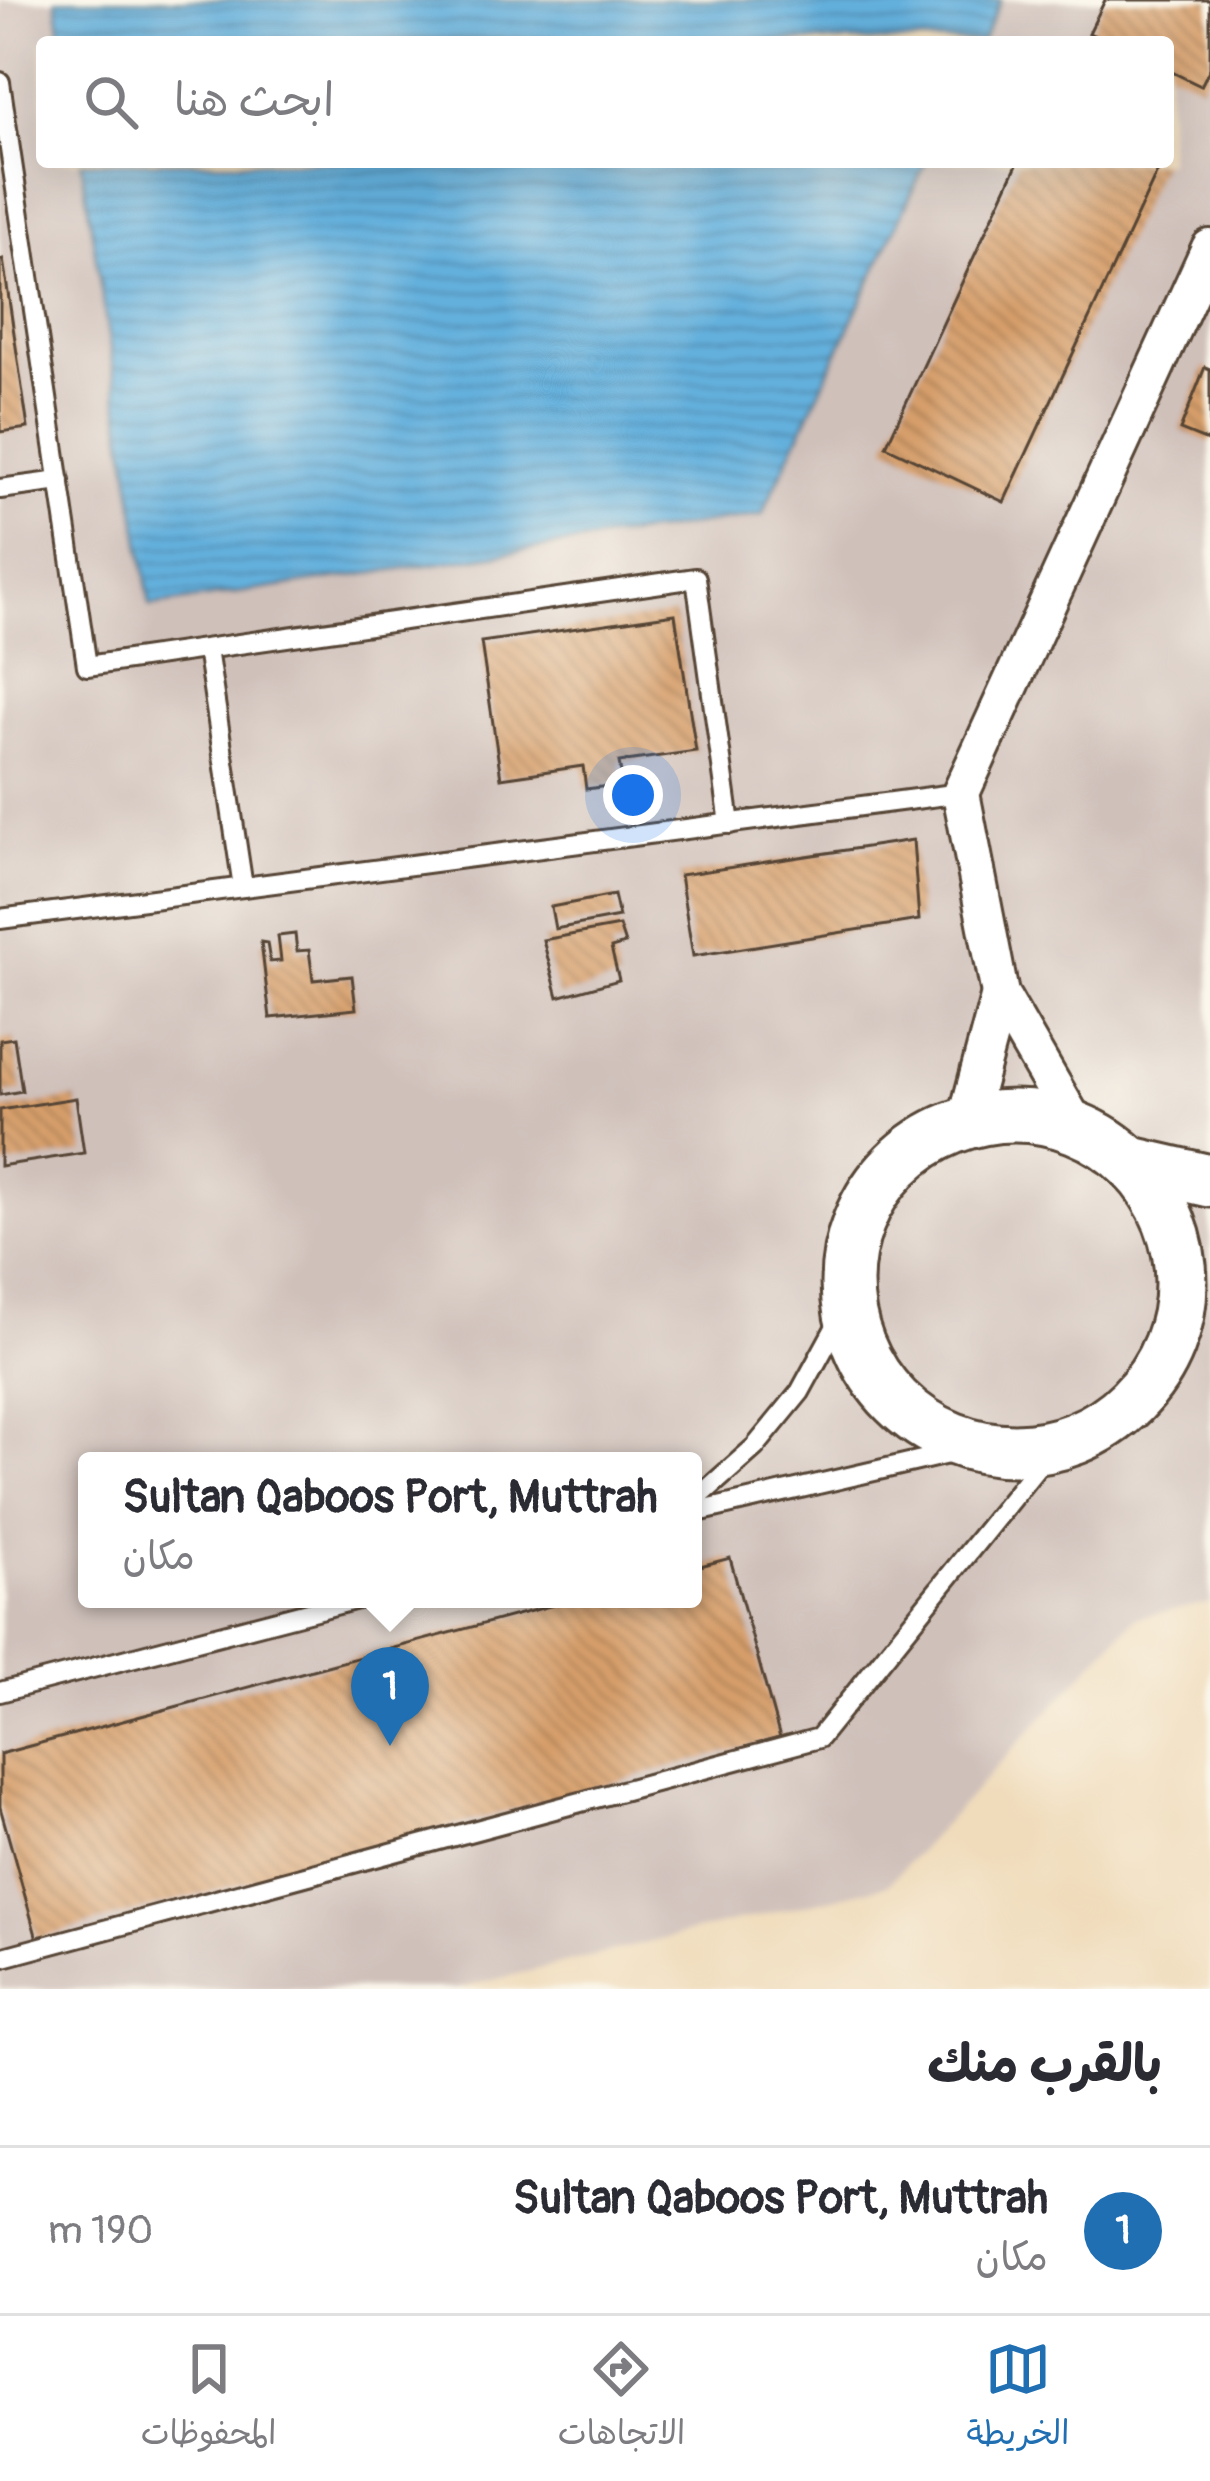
<!DOCTYPE html>
<html lang="ar">
<meta charset="utf-8">
<style>
:root{--surface:#fff;--page:#f2f2f3;--text:#2b2b33;--muted:#7c7c81;--line:#e1e1e2;--accent:#1f6fb2}
body{margin:0;font-family:Pangolin,"Playpen Sans Arabic",sans-serif;background:var(--page);color:var(--text);direction:rtl}
.you{position:absolute;left:633px;top:795px;width:42px;height:42px;margin:-30px;border:9px solid #fff;border-radius:50%;background:#1a73e8;box-shadow:0 0 0 18px #1a73e833}
.badge{display:grid;place-items:center;width:78px;height:78px;border-radius:50%;background:var(--accent);color:#fff;font-size:39px;font-weight:700}
.pin{position:absolute;translate:-50% -99px;filter:drop-shadow(0 3px 6px #0008)}
.pin::after{content:'';position:absolute;top:63px;width:42px;height:36px;background:inherit;clip-path:polygon(0 0,100% 0,50% 100%)}
.popup{position:absolute;left:78px;top:1452px;width:624px;height:156px;box-sizing:border-box;display:grid;place-content:center;border-radius:12px;background:var(--surface);filter:drop-shadow(0 3px 9px #0005);font-size:39px;white-space:nowrap;color:var(--muted)}
.popup b{font-size:45px;color:var(--text)}
.popup::after{content:'';position:absolute;left:50%;top:100%;margin-left:-24px;border:24px solid transparent;border-top-color:var(--surface)}
.list{margin:0;padding:0;list-style:none}
h2{display:flex;justify-content:space-between;align-items:center;height:156px;margin:0;padding:0 48px;font-size:51px}
h2 small{font-size:39px;font-weight:400;color:var(--muted)}
.list li{display:grid;grid-template-columns:78px 1fr auto;gap:36px;align-items:center;box-sizing:border-box;height:168px;padding:0 48px;border-top:3px solid var(--line)}
.list b{display:block;font-size:45px;white-space:nowrap}
.list p{margin:0;font-size:39px;white-space:nowrap;color:var(--muted)}
.list em{font-size:39px;font-style:normal;color:var(--muted)}
.icon{flex:none;width:66px;height:66px;fill:none;stroke:currentColor;stroke-width:2;stroke-linecap:round;stroke-linejoin:round}
.map{position:relative;flex:none;width:1210px;height:1989px;overflow:hidden;direction:ltr}
.search{position:absolute;background:var(--surface);box-shadow:0 12px 48px #0002;left:36px;right:36px;top:36px;height:132px;display:flex;align-items:center;gap:30px;box-sizing:border-box;padding:0 42px;border-radius:12px;color:var(--muted);font-size:45px}
.sheet{height:324px;background:var(--surface)}
nav{display:flex;justify-content:space-around;align-items:center;box-sizing:border-box;height:168px;border-top:3px solid var(--line);background:var(--surface);font-size:33px;color:var(--muted)}
nav a{display:grid;justify-items:center;gap:6px}
nav .on{color:var(--accent)}
.map>svg:first-child{display:block}
.industrial{fill:#cfc0ba;fill-rule:evenodd}
.water{fill:url(#water-rules);stroke:#506d7e;stroke-width:3}
.building{fill:url(#building-back-hatch)}
.lines{fill:none;stroke-linecap:round;stroke-linejoin:round}
.lane-casing{stroke:#564536;stroke-width:24}
.street-casing{stroke:#564536;stroke-width:42}
.secondary-casing{stroke:#564536;stroke-width:57}
.lane{stroke:#fff;stroke-width:18}
.street{stroke:#fff;stroke-width:36}
.secondary{stroke:#fff;stroke-width:51}
</style>
<div class="map">
<svg width="1210" height="1989" viewBox="0 0 1210 1989">
<defs>
<pattern id="water-rules" width="6" height="5" patternUnits="userSpaceOnUse" patternTransform="scale(3)"><rect width="6" height="5" fill="#64b0dd"/><path d="M0 2.5h6" fill="none" stroke="#548fb3"/></pattern>
<pattern id="building-back-hatch" width="6" height="6" patternUnits="userSpaceOnUse" patternTransform="scale(3)"><rect width="6" height="6" fill="#d69e6b"/><path d="M-1 5l2 2M0 0l6 6M5-1l2 2" fill="none" stroke="#af8157"/></pattern>
</defs>
<rect width="100%" height="100%" fill="#fbf7ec"/>
<filter id="ink" filterUnits="userSpaceOnUse"><feTurbulence type="fractalNoise" baseFrequency=".00833" numOctaves="2"/><feDisplacementMap in="SourceGraphic" scale="24" xChannelSelector="R" yChannelSelector="G"/><feConvolveMatrix kernelMatrix="1 2 1 2 8 2 1 2 1" color-interpolation-filters="sRGB"/></filter>
<filter id="wash" filterUnits="userSpaceOnUse"><feTurbulence type="fractalNoise" baseFrequency=".004" numOctaves="4" result="noise"/><feDisplacementMap in="SourceGraphic" scale="48" xChannelSelector="R" yChannelSelector="G"/><feGaussianBlur stdDeviation="2.7" result="paint"/><feColorMatrix in="noise" values="0 0 0 0 0 0 0 0 0 0 0 0 0 0 0 0 0 1.4 0 .05"/><feComposite in="paint" operator="in"/></filter>
<g filter="url(#wash)">
<rect width="100%" height="100%" fill="#f0dcbb"/>
<path class="industrial" d="M0 0H56L62 42H42V162H81L150 605 762 515 926 162H1168V42H982L1001 0H1210V1603L1136 1617 887 1885 456 1989H0ZM87 1461H693V1599H87Z"/>
<g class="water">
<path d="M56 0H1001L982 42H62Z"/>
<path d="M81 162H926L762 515 150 606Z"/>
</g>
<g id="blocks">
<g class="building">
<path d="M1105 0H1210V68L1201 86 1168 70V42H1109L1089 33Z"/>
<path d="M1018 162H1162L1004 502 886 446Z"/>
<path d="M3 259 28 428 0 432V260Z"/>
<path d="M1205 367 1210 369V442L1180 430Z"/>
<path d="M675 614 696 751 619 762 623 784 586 789 583 766 501 778 481 642Z"/>
<path d="M913 840 919 920 693 956 680 875Z"/>
<path d="M614 895 619 917 555 929 551 907Z"/>
<path d="M619 926 625 944 611 948 619 980 558 997 543 940Z"/>
<path d="M295 934 297 951 309 950 313 980 352 976 356 1009 270 1018 261 942 267 943 270 962 281 961 278 936Z"/>
<path d="M14 1038 22 1091 0 1095V1040Z"/>
<path d="M76 1098 84 1153 0 1166V1110Z"/>
<path d="M730 1558 780 1738 37 1939 0 1807V1754L576 1599H693V1568Z"/>
</g>
</g>
</g>
<g filter="url(#ink)">
<use href="#blocks" fill-opacity="0" stroke="#564536" stroke-width="3"/>
<g class="lines">
<g class="lane-casing">
<g id="lane">
<path d="M0 82 87 666 696 578 730 824"/>
<path d="M0 489 60 481"/>
<path d="M207 649 243 887"/>
<path d="M0 919 961 793"/>
<path d="M693 1502 755 1447 800 1392 847 1306"/>
<path d="M693 1513 978 1447"/>
<path d="M0 1692 358 1599"/>
<path d="M0 1958 819 1738 1054 1446"/>
</g>
</g>
<g class="street-casing">
<g id="street">
<path d="M966 1122 1000 994"/>
<path d="M1078 1129 1000 994 961 793 1210 248"/>
</g>
</g>
<g class="secondary-casing">
<g id="secondary">
<circle cx="1014" cy="1283" r="167"/>
<path d="M1132 1163 1210 1181"/>
</g>
</g>
<use href="#lane" class="lane"/>
<use href="#street" class="street"/>
<use href="#secondary" class="secondary"/>
</g>
</g>
</svg>
<div class="you"></div>
<div class="pin badge" style="left:390px;top:1746px">1</div>
<div class="popup"><b>Sultan Qaboos Port, Muttrah</b>مكان</div>
<div class="search"><svg class="icon" aria-label="search" viewBox="0 0 24 24"><circle cx="10" cy="10" r="6"/><path d="M15 15l6 6"/></svg>ابحث هنا</div>
</div>
<section class="sheet">
<h2>بالقرب منك<small></small></h2>
<ul class="list">
<li><span class="badge">1</span><div><b>Sultan Qaboos Port, Muttrah</b><p>مكان</p></div><em>190 m</em></li>
</ul>
</section>
<nav>
<a class="on"><svg class="icon" aria-label="map" viewBox="0 0 24 24"><path d="M3 6l6-2 6 2 6-2v14l-6 2-6-2-6 2zM9 4v14M15 6v14"/></svg>الخريطة</a>
<a><svg class="icon" aria-label="directions" viewBox="0 0 24 24"><path d="M12 3l9 9-9 9-9-9zM9 14v-3h6M13 9l2 2-2 2"/></svg>الاتجاهات</a>
<a><svg class="icon" aria-label="saved" viewBox="0 0 24 24"><path d="M7 4h10v16l-5-4-5 4z"/></svg>المحفوظات</a>
</nav>
